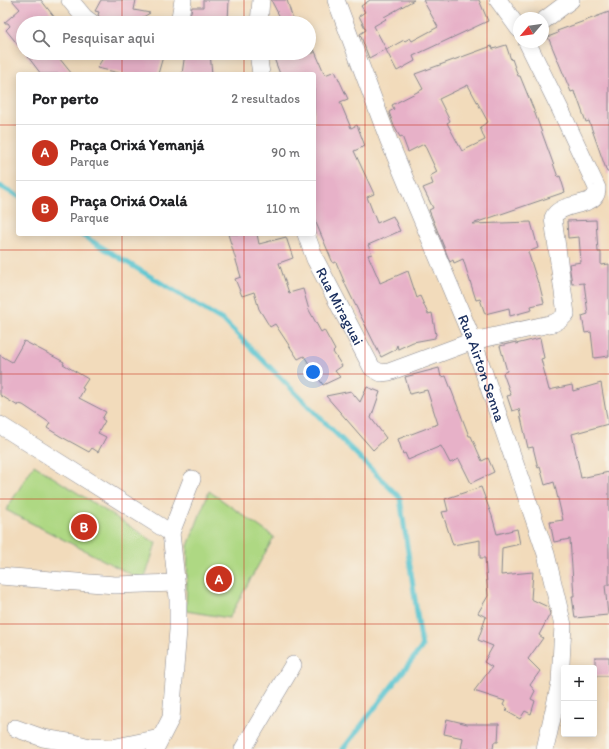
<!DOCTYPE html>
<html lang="pt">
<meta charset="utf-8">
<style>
:root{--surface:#fff;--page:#f6f6f6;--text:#202124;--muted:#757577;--line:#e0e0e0;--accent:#c8321e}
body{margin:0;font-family:Itim,sans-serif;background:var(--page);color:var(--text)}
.controls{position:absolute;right:12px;bottom:12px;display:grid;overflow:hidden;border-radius:4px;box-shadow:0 2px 10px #0003}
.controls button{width:36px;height:36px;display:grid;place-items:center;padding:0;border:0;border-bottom:1px solid var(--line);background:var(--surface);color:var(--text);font:20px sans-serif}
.compass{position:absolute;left:513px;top:12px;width:36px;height:36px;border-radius:50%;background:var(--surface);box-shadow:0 2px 10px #0003;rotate:241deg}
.you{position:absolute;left:313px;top:372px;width:14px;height:14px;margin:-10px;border:3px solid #fff;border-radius:50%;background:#1a73e8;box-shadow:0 0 0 6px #1a73e833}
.badge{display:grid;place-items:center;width:26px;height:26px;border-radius:50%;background:var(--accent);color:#fff;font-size:13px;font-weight:700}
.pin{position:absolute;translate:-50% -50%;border:2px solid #fff;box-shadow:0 1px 4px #0006}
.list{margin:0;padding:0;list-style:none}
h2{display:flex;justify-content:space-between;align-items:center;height:52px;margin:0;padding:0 16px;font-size:17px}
h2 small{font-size:13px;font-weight:400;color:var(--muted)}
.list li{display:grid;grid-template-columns:26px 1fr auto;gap:12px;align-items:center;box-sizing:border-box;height:56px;padding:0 16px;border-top:1px solid var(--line)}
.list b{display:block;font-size:15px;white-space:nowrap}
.list p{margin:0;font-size:13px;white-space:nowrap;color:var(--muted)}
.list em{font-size:13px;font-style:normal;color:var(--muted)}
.icon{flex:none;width:22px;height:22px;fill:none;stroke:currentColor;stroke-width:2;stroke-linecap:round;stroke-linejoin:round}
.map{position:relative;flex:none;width:609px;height:749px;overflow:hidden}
.search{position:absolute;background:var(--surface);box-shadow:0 2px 10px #0003;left:16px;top:16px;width:300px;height:44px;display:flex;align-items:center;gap:10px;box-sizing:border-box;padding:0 14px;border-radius:22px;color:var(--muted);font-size:15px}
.panel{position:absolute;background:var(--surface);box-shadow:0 2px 10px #0003;left:16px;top:72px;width:300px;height:164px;border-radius:4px}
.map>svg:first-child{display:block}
.green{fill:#aed883;stroke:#648470}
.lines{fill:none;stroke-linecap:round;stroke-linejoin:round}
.stream{stroke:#58c4d0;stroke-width:5}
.building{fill:#e7b1c8;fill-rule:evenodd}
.street-casing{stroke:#86858c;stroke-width:18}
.street{stroke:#fff;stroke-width:17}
.grid{fill:none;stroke:#c8321e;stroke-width:1;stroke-opacity:0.55}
.labels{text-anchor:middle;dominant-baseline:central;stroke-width:4;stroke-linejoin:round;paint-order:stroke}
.street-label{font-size:15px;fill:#1b2f5e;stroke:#f7f3e8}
</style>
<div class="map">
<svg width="609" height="749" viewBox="0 0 609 749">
<rect width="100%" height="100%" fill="#f7f3e8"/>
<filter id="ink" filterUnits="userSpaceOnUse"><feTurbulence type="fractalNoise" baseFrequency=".025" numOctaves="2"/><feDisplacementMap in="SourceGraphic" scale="8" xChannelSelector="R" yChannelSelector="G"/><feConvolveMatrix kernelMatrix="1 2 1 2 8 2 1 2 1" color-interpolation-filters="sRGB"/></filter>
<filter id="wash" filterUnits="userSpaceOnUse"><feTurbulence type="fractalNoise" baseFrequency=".012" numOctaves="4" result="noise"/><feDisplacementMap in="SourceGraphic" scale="16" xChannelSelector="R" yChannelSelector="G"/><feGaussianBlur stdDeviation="0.9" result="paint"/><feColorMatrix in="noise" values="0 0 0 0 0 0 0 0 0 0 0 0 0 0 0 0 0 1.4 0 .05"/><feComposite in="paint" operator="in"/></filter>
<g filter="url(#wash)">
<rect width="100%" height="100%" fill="#f2dbbb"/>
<g class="green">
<path d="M34 465 156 543 144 581 6 510Z"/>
<path d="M209 491 274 537 229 618 186 611 188 546Z"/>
</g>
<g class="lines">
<g class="stream">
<path d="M0 186 18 196"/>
<path d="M80 234 224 321 400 498 422 647 343 749"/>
</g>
</g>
<g id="blocks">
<g class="building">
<path d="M12 0H41L59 23H23V51L6 30 10 26 8 23H4L20 9Z"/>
<path d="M101 0H136L134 10 150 13 133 23H102L101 19 98 15 99 12 95 11Z"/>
<path d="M203 0H229L228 21 206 20V22L189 21 192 7H203Z"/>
<path d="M271 0H287L294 23H283Z"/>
<path d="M370 0H414L384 17 386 19 374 26 386 49 369 58 360 34 366 30 359 16 365 12 361 6Z"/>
<path d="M423 0H479L488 21 413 56 415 61 397 71 386 50 404 40 405 41 410 38 412 41 438 27Z"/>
<path d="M609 12V172H607L589 121 586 122 576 94 575 95 574 91 571 92 548 37 558 33 557 31Z"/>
<path d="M506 45 511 60 512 59 518 76H520L533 108 558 177 560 176 565 192 472 224 531 222 538 248 528 252 538 283H539L544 303 531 306 532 310 510 316 509 308 485 314 480 299 476 300 463 259 454 263 453 260 450 262 429 210 433 208 423 188 433 184 430 176 437 172 424 144 408 152 402 136 400 137 394 126 389 112 394 109 392 105 423 89 415 74 492 46 493 49ZM468 85 488 122 480 127 485 140 462 151 447 123 450 121 439 99Z"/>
<path d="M314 49 325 75 335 71 348 99 340 102 351 128 357 125 365 146 354 151 374 194 367 197 377 223 393 216 400 231 368 245 372 254 368 255 379 280 380 283 408 271 417 298 420 296 428 314 432 313 436 335 435 336V338L413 342 398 349 397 345 395 350 381 357 346 286 336 262 333 263 314 218V74H280L272 53H314Z"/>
<path d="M25 53H55L72 74H41Z"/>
<path d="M106 53H164L158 74H124L97 68Z"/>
<path d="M185 53H210L212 74H182Z"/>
<path d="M596 220 598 252H601V265L609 264V356L594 358 591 332 585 333 582 316 588 314 584 283 572 284 569 264 581 262 579 237 568 238 567 221Z"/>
<path d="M228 234H257L259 244 286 237 293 258 279 263 289 293 303 289 309 310 321 332 324 330 335 350 333 352 342 366 335 371 340 377 323 385 304 356 298 359 275 324 270 327 259 309 254 292 242 296 235 279 241 277Z"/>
<path d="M540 338 544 358 541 359 549 390 572 385 573 391 601 383 608 424 572 434 581 478 609 472V585H605L608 615 575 618 572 596H574L570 539 554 542 550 522 563 520 554 482 545 485 540 467 538 468 533 447 528 448 519 409 512 411 507 396 511 395 503 373 507 371 500 346 516 342V344Z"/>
<path d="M24 341 64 362 63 364 88 379 82 388 84 389 79 398 106 412 102 419 105 421 98 433 106 437 98 452 92 448 89 452 60 436 47 428 50 423 23 405 19 404 18 406 0 395V355L12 362Z"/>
<path d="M439 368 441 377 446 376 469 436H471L482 461 488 458 494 472 471 483 459 459 450 463 441 446 408 460 405 453 403 454 398 439 438 424 427 390 410 394 405 377Z"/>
<path d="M367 387 380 392 371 418 386 438 373 450 326 396 351 391 360 402Z"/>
<path d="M481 487 492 516 497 534 517 529 520 544 502 548 501 575 533 572 531 599 548 607 550 614 539 635 543 638 528 659 540 671 530 685 535 691 531 699 535 701 531 714 525 711 520 719 506 711 508 709 503 705 505 701 474 691 492 667 484 662 493 646 478 640 486 617 478 613 488 596 485 558H480V540L453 545 442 512 448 511 445 499Z"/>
<rect x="595" y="657" width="14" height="19"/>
<path d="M447 719 467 724H499L498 742H494L493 749H461L463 738 444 734Z"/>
</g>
</g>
</g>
<g filter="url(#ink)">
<use href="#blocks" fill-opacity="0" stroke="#86858c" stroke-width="1"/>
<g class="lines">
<g class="street-casing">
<g id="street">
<path d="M70 0 84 17 92 23"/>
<path id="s1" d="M336 0 389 141 473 341 546 554 563 625 560 683 545 749"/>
<path d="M498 0 519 29"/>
<path d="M543 21 571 0"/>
<path d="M179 23 183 0"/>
<path d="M259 23 261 0"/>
<path d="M258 53 261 74"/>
<path id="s2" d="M306 234 315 259 372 368 381 373 389 372 473 341 554 323 561 319 566 314 553 218C559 202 592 207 596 194 597 194 597 188 597 188L561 111 527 42"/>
<path d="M0 425 171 533"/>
<path d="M0 576 115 585 176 583"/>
<path d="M15 728 43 738 74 743 89 747 112 748 160 738"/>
<path d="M155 749 171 718 178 630V598L171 533 192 479"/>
<path d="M243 749 293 665"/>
</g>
</g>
<use href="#street" class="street"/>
</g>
</g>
<path class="grid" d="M122 0V23M244 0V23M365 0V749M487 0V749M122 53V74M244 53V74M0 125H18M314 125H609M122 234V749M244 234V749M0 250H609M0 374H609M0 499H609M0 624H609"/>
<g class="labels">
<g class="street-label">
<text stroke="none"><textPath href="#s2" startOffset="80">Rua Miraguai</textPath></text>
<text stroke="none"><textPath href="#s1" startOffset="396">Rua Airton Senna</textPath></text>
</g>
</g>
</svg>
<div class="controls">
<button>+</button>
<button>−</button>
</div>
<svg class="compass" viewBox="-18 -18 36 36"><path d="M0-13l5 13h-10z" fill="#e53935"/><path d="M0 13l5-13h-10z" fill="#757577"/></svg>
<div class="you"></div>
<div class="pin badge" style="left:219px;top:579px">A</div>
<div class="pin badge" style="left:84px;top:527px">B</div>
<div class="search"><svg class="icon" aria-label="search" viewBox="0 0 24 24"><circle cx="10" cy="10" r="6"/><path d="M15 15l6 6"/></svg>Pesquisar aqui</div>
<section class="panel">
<h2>Por perto<small>2 resultados</small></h2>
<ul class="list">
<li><span class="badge">A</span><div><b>Praça Orixá Yemanjá</b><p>Parque</p></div><em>90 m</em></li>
<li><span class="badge">B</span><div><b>Praça Orixá Oxalá</b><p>Parque</p></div><em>110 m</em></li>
</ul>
</section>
</div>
